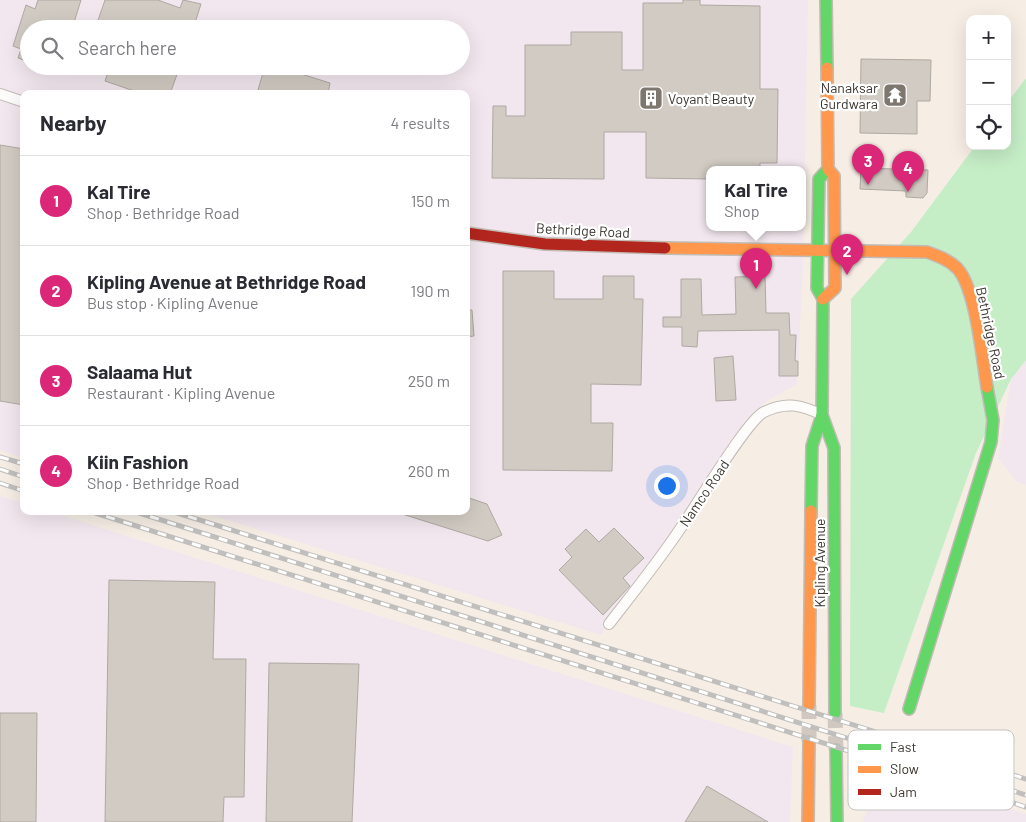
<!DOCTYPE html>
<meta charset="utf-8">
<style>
:root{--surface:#fff;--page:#f7f7f7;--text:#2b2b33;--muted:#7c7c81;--line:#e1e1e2;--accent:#db2777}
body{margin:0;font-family:Barlow,sans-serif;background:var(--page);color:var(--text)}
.controls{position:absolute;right:15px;top:15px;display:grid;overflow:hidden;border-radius:10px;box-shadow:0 5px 20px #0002}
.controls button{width:45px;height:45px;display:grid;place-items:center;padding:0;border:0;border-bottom:1px solid var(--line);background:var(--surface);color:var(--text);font:25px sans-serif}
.you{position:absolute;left:666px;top:485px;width:18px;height:18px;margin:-12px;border:4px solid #fff;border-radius:50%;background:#1a73e8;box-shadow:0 0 0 8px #1a73e833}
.badge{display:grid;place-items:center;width:32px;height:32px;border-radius:50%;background:var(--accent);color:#fff;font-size:16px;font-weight:700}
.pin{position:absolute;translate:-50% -41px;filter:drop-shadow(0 1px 2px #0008)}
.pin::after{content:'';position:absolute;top:26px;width:18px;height:15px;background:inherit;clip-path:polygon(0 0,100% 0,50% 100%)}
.popup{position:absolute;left:706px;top:166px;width:100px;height:65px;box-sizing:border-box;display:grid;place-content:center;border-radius:10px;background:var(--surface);filter:drop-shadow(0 1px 4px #0005);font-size:16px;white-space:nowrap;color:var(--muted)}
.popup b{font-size:19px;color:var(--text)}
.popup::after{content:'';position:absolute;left:50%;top:100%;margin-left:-10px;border:10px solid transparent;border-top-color:var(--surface)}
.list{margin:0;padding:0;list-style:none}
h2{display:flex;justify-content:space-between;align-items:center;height:65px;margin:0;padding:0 20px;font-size:21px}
h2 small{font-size:16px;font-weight:400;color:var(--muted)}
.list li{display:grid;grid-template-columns:32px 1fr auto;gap:15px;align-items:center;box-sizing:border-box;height:90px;padding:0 20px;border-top:1px solid var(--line)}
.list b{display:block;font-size:19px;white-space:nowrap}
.list p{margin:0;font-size:16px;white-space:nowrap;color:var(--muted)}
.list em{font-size:16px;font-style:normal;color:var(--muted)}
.icon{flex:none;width:28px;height:28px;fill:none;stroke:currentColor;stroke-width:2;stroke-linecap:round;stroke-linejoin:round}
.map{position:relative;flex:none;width:1026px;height:822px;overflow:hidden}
.search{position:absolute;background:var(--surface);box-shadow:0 5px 20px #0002;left:20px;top:20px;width:450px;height:55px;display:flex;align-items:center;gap:12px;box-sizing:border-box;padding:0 18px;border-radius:28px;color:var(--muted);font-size:19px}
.panel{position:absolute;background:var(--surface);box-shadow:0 5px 20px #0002;left:20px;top:90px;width:450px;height:425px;border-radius:10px}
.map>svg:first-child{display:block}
.industrial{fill:#f2e7ee;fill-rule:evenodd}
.green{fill:#c5edc6}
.building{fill:#d1cbc3;stroke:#aea9a2}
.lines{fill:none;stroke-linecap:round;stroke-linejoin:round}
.secondary-tunnel{stroke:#d1c9c1;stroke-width:15;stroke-dasharray:15 8;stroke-linecap:butt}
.street-casing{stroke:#c2bcb5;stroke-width:12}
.fast-casing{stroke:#c2bcb5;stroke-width:14}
.slow-casing{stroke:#c2bcb5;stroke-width:14}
.jam-casing{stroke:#c2bcb5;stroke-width:14}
.street{stroke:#fefcfb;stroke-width:10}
.fast{stroke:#63d668;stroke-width:11}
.slow{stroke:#ff974d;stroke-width:11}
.jam{stroke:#b3261e;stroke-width:11}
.rail-casing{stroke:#c1bfbd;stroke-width:5}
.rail{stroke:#fff;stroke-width:3;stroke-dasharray:9;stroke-linecap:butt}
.labels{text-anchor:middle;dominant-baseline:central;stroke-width:4.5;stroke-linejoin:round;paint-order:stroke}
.poi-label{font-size:14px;fill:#3c3730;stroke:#fff;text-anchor:end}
.street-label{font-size:14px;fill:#3c3730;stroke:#fff}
.key{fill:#fff;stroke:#c4c3c1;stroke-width:1}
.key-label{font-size:14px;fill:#3c3730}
</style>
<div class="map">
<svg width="1026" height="822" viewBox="0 0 1026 822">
<rect width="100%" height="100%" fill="#f6eee5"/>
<g class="industrial">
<path d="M0 0H808L803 267 797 384 765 402 601 635 198 511H466V94H24V458L0 450ZM29 29H461V66H29ZM710 170H802V228H710Z"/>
<path d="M1026 360V485L1017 482 998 458 1011 379Z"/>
<path d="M0 496 24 503V511H48L793 747 790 822H0Z"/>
<path d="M883 765 1026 814V822H863Z"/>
</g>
<path class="green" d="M1026 78V360L1011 379 976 453 884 713 850 706 851 299 911 232 975 146H1007V103Z"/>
<g class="building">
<path d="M38 0H81L72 29H29V62L18 58 21 49 13 46 26 5 35 9Z"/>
<path d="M105 0H158L180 8 183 0 201 4 193 29H95Z"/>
<path d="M683 0H700V5L760 6V89H778L777 163H760V170H710V179L646 178V132H604V179L492 178 493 106H506V116H525V45H571V32H622V70H643V3H683Z"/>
<path d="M861 59 931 60 930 101H917V134L860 133Z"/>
<path d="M110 66H180L170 94H143L105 81Z"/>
<path d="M265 66H300L298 73 330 83 328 94H270L258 90Z"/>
<path d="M0 145 24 149V405L0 401Z"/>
<path d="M861 168 928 170 927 193 923 198 906 197V191L860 189Z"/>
<path d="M503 271H554V299H603V276H634V299H643L641 385 591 384V423H613L612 471 503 470Z"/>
<path d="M765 276 766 313H789L790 335H796L795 361H798V376H779V330L698 331 697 347 682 346V327H663V317H681V279H701L702 315 736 314 735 277Z"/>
<path d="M466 310H472L474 336 466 337Z"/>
<path d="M733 356 736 400 716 401 714 358Z"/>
<path d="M466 497 487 504 502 535 488 541 399 513 466 511Z"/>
<path d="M614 528 644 558 623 578 630 586 603 615 559 570 572 557 565 549 586 529 599 542Z"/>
<path d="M109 580 215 582 213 659H246L244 797H224L223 822H105Z"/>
<path d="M269 663 359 664 352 822H266Z"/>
<path d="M0 713H37L36 822H0Z"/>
<path d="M888 773 898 779 892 795 883 793V785L880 784 882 776 886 778Z"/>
<path d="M707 786 768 822H685Z"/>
</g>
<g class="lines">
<g class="secondary-tunnel">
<path d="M835 713 836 750"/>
<path d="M809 742V705"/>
</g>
<g class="street-casing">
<g id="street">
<path d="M0 94 24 102"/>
<path d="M609 624C633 593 658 562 680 529 695 508 747 420 764 412 786 401 802 405 822 415"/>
</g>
</g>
<g class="fast-casing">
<g id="fast">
<path d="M826 0 827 68"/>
<path d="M822 415 834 448 835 713"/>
<path d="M811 511 812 446 822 415 823 299 817 288 819 179 828 169"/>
<path d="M909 709 991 442 993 420 987 387"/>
<path d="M836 750 837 822"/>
</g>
</g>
<g class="slow-casing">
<g id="slow">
<path d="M665 248 927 252C938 256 949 260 957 268 976 288 982 358 987 387"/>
<path d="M823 299 835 288 834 176 828 169 827 68"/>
<path d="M809 705 811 511"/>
<path d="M808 822 809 742"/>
</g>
</g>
<g class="jam-casing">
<path id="jam" d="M466 233 545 244 665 248"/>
</g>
<use href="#street" class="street"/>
<use href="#fast" class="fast"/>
<use href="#slow" class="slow"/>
<use href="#jam" class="jam"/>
<g class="rail-casing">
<g id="rail">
<path d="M0 457 24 464"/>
<path d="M0 469 24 477"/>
<path d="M0 483 24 491"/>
<path d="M89 511 1026 807"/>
<path d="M133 511 1026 795"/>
<path d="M171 511 1026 779"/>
</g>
</g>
<use href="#rail" class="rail"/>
</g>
<defs>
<g id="temple-square" transform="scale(1.25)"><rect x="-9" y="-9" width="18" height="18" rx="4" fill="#7d776f" stroke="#fff"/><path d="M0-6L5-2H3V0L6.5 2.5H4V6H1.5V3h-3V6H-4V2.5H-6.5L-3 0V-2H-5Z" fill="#fff"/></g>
<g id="building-square" transform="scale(1.25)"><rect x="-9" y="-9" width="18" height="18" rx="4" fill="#7d776f" stroke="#fff"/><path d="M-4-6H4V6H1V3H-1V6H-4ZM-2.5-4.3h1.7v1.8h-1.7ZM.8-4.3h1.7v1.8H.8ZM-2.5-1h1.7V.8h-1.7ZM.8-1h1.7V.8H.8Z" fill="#fff"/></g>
</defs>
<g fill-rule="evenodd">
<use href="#temple-square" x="895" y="95"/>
<use href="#building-square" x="651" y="98"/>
</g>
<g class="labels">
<g class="poi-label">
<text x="878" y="87">Nanaksar<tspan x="878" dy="16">Gurdwara</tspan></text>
<text x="668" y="98" text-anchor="start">Voyant Beauty</text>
</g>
<g class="street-label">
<text transform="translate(583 230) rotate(3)">Bethridge Road</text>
<text transform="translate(991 333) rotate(78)">Bethridge Road</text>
<text transform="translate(704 493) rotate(-56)">Namco Road</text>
<text transform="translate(819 563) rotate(-90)">Kipling Avenue</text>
</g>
</g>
<rect x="848" y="730" width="166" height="80" rx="8" class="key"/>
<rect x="858" y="744" width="23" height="6" fill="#63d668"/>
<rect x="858" y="766" width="23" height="7" fill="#ff974d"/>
<rect x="858" y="789" width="23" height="6" fill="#b3261e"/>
<g class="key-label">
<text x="890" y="752">Fast</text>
<text x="890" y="774">Slow</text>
<text x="890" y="797">Jam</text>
</g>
</svg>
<div class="controls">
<button>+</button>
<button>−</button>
<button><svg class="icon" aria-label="locate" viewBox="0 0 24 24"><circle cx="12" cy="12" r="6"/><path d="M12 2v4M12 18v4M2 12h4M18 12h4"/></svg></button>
</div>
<div class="you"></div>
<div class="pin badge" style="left:756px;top:289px">1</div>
<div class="popup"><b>Kal Tire</b>Shop</div>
<div class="pin badge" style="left:847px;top:275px">2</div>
<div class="pin badge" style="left:868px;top:185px">3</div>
<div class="pin badge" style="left:908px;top:192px">4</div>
<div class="search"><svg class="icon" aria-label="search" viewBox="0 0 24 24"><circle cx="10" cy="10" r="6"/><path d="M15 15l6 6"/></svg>Search here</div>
<section class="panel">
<h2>Nearby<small>4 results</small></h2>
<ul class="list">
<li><span class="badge">1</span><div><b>Kal Tire</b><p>Shop · Bethridge Road</p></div><em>150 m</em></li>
<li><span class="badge">2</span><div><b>Kipling Avenue at Bethridge Road</b><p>Bus stop · Kipling Avenue</p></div><em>190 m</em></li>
<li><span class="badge">3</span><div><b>Salaama Hut</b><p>Restaurant · Kipling Avenue</p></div><em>250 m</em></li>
<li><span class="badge">4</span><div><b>Kiin Fashion</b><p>Shop · Bethridge Road</p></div><em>260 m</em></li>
</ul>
</section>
</div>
